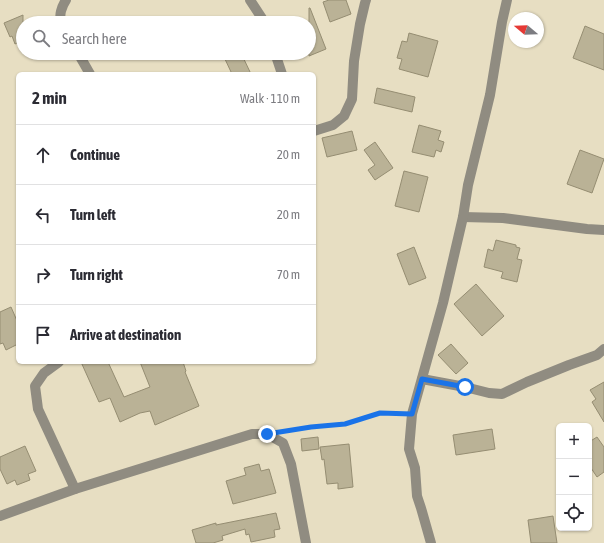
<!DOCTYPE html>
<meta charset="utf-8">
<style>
:root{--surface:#fff;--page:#f7f7f7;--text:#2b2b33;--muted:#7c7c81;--line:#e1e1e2}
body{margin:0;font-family:"Asap Condensed",sans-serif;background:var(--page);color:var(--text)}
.controls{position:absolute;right:12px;bottom:12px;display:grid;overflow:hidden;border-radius:6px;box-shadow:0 1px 3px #0004}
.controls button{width:36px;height:36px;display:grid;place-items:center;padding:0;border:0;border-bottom:1px solid var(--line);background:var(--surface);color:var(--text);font:20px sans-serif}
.compass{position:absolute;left:508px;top:12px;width:36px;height:36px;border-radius:50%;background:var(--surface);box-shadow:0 1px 3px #0004;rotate:289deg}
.stop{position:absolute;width:12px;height:12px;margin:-9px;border:3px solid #1a73e8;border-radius:50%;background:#fff}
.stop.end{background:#1a73e8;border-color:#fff;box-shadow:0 1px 4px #0008}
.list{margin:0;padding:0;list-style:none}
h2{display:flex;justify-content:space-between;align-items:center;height:52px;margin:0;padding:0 16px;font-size:17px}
h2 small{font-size:13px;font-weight:400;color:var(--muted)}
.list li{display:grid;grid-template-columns:26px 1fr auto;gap:12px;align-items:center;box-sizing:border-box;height:60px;padding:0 16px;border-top:1px solid var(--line)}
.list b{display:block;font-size:15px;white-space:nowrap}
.list em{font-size:13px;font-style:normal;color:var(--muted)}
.icon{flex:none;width:22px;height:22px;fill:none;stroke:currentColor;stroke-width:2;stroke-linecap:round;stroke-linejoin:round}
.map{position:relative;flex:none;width:604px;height:543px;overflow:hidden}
.search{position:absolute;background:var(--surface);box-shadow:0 1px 3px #0004;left:16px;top:16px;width:300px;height:44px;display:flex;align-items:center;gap:10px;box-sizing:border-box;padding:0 14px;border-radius:22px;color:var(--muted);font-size:15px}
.panel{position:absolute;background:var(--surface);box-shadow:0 1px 3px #0004;left:16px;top:72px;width:300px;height:292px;border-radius:6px}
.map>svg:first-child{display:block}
.building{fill:#bab296;stroke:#958d72}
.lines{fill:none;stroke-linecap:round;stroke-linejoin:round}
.path{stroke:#827c69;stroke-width:2.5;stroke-dasharray:2 3;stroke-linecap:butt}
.street{stroke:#908c81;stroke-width:10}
.route{stroke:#1a73e8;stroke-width:5}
</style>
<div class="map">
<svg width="604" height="543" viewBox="0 0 604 543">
<rect width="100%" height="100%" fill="#e7dec2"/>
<g class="building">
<path d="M329 0H346L351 14 330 22 323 2Z"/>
<path d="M309 8H310L326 49 309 56Z"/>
<path d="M23 15V40L15 44 12 36 10 37 4 23Z"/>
<path d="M585 26 604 34V70L573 58Z"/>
<path d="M409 33 438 41 428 77 399 69 402 59 397 58 402 41 407 42Z"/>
<path d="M232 53H241L251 74H232L224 57Z"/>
<path d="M377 88 415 97 412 112 374 103Z"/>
<path d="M419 125 441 131 438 140 444 142 441 152 436 150 434 157 412 152Z"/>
<path d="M352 131 357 150 327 157 322 138Z"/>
<path d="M375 142 393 168 375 180 368 170 375 165 364 150Z"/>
<path d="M580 150 604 159 592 193 567 184Z"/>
<path d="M404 171 428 177 419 212 395 206Z"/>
<path d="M496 240 516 245V247L520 248 517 259 522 260 517 282 501 278 503 272 484 267 488 249 493 251Z"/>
<path d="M414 247 426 278 409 285 397 254Z"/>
<path d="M476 284 504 316 482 336 454 304Z"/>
<path d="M11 307 18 323V344L6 350 3 343 0 344V312Z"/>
<path d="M451 344 468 363 456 374 438 355Z"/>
<path d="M81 362H108L124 397 150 387 140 362H183L186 371 185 372 199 406 155 425 150 411 140 413 120 422 110 398 99 402Z"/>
<path d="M604 382V422L592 402 596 399 590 390Z"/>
<path d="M492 429 495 449 456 455 453 435Z"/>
<path d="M318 437 319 449 302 451 301 439Z"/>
<path d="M597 437 604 447V472L597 477 589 465V442Z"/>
<path d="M349 444 353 487 338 489V483L327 484 324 459 322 460 320 447Z"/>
<path d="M25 446 36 471 28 474 30 480 17 485 15 480 7 484 0 469V457Z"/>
<path d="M259 464 261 471 269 469 276 493 233 504 226 481 246 475 244 468Z"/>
<path d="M276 513 280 529 274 530 275 537 251 542 249 534 246 535 245 529 222 536 223 540 213 543H196L192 530 216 523V525Z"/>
<path d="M553 516 557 543H531L528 520Z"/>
</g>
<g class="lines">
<path class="path" d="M285 431 311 427 345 424 380 413 402 414"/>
<g class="street">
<path d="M250 0 265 23"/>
<path d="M62 23C58 16 62 6 66 0"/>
<path d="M78 53 90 74"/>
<path d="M275 53 282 74"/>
<path d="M314 131 333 125 344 116 352 99 354 61 360 24 365 3 366 0"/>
<path d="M463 217 503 218 587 229 604 230"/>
<path d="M59 362 44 373 35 386 38 409 75 489"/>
<path d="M422 379 465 387 489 393 502 394 527 382 569 365 597 355 604 349"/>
<path d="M0 516 75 489 252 434H267L283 443 291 464 306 543"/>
<path d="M431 543 421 508 417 496 415 468 409 449 412 414 443 303 463 217 468 185 490 95 502 22 507 0"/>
</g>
</g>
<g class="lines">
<path class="route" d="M267 434 311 427 345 424 380 413 412 414 422 379 465 387"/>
</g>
</svg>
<div class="controls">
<button>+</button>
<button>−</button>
<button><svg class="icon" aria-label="locate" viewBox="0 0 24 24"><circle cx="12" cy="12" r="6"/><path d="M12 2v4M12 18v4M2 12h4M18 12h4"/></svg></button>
</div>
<svg class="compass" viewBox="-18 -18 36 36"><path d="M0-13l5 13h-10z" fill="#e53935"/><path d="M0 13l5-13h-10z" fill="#7c7c81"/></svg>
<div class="stop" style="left:465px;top:387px"></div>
<div class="stop end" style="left:267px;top:434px"></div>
<div class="search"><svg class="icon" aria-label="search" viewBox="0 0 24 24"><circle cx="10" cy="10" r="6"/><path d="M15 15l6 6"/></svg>Search here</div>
<section class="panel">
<h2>2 min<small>Walk · 110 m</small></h2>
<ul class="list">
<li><svg class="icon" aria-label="ahead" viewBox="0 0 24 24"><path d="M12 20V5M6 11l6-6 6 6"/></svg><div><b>Continue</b></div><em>20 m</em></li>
<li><svg class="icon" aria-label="left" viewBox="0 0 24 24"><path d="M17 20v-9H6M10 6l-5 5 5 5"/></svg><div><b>Turn left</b></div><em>20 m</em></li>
<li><svg class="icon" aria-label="right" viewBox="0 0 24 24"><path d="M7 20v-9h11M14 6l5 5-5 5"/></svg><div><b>Turn right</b></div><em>70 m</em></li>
<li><svg class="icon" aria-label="arrive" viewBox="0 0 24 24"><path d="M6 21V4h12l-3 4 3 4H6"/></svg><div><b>Arrive at destination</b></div></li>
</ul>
</section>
</div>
